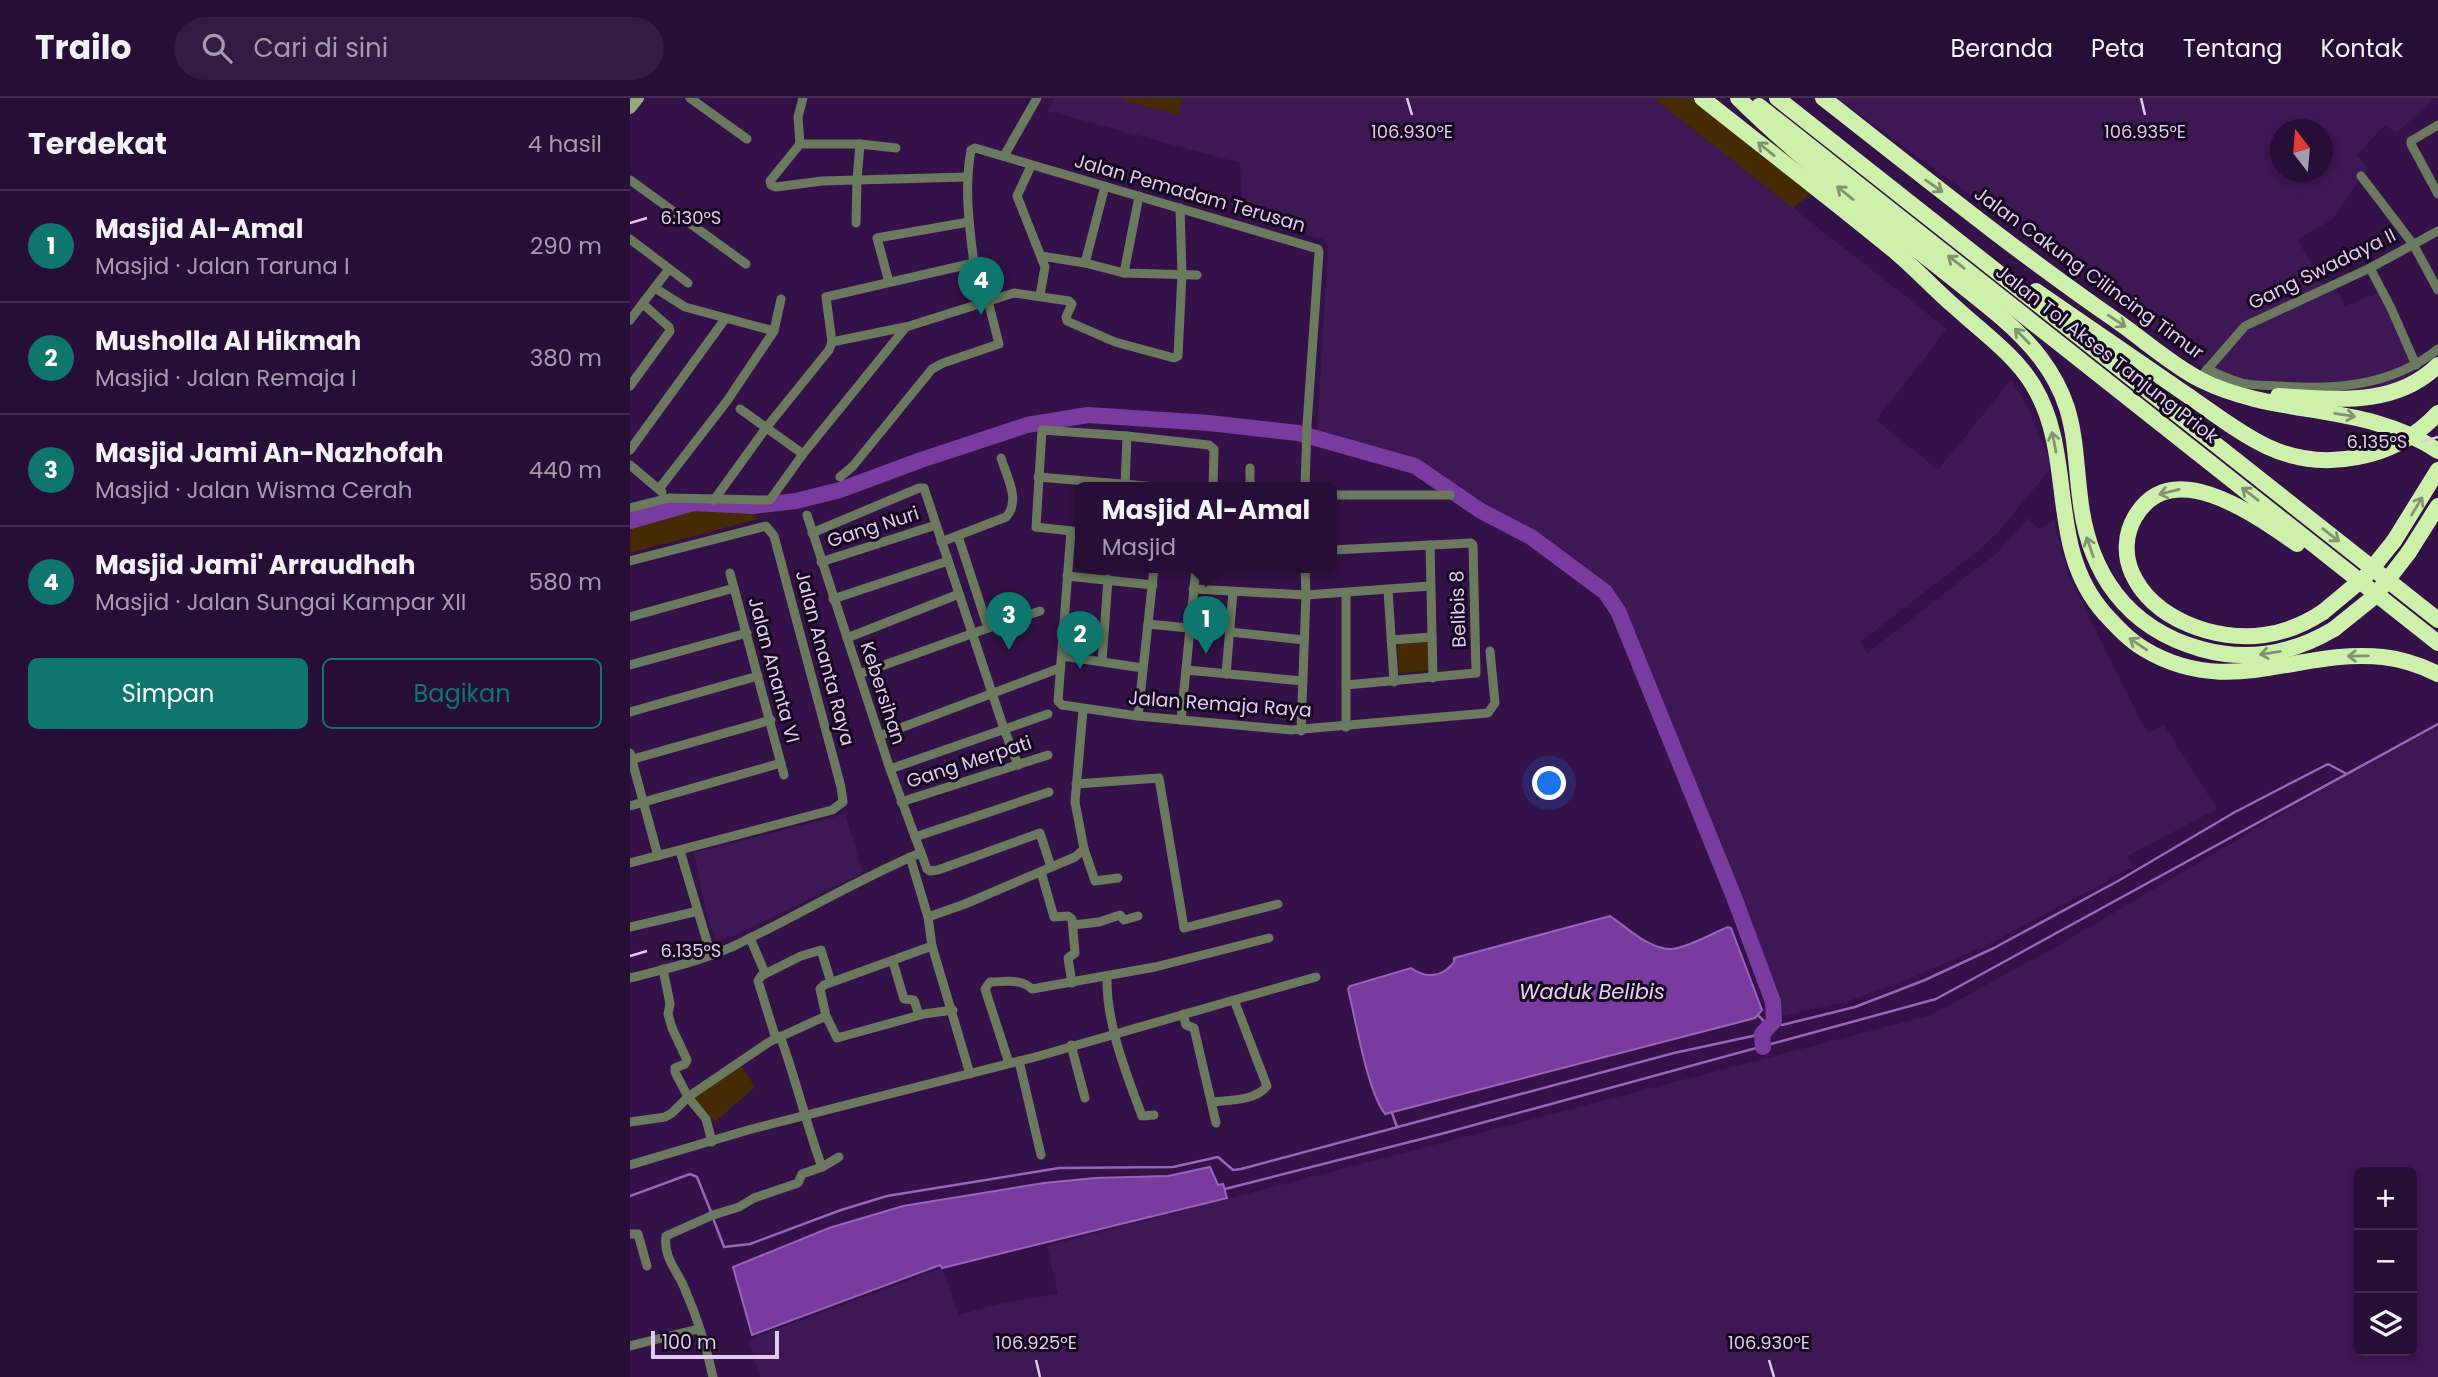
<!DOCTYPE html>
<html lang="id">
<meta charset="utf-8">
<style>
:root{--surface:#270e37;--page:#331c42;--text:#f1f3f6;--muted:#a49cad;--line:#432e52;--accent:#0f766e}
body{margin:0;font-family:Poppins,sans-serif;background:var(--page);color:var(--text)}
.controls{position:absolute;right:21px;bottom:21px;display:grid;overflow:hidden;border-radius:10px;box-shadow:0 4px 10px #0003}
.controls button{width:63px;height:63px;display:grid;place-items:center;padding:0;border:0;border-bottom:2px solid var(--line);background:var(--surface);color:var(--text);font:35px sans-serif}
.compass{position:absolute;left:1640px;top:21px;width:63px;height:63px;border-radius:50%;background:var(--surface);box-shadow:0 4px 10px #0003;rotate:344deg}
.scale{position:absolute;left:21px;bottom:18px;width:128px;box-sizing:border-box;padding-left:7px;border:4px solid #decbed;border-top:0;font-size:19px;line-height:24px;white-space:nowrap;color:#decbed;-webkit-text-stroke:5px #15071e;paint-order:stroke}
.you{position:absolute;left:920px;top:686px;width:24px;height:24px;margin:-18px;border:5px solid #fff;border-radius:50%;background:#1a73e8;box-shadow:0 0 0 10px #1a73e833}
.badge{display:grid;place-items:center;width:46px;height:46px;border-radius:50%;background:var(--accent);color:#fff;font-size:23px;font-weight:700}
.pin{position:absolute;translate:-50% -58px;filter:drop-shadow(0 2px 4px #0008)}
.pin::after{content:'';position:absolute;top:37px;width:24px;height:21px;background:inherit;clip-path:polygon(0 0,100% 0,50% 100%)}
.popup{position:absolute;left:445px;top:384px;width:262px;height:91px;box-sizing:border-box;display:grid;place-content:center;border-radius:10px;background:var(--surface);filter:drop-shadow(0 2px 5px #0005);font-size:23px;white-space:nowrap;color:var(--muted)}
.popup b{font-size:26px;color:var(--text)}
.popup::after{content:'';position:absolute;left:50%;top:100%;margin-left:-14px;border:14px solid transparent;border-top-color:var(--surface)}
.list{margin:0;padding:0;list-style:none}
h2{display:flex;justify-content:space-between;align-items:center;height:91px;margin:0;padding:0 28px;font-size:30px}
h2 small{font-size:23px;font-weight:400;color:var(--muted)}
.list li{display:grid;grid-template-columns:46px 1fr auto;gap:21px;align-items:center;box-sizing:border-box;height:112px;padding:0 28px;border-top:2px solid var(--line)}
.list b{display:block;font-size:26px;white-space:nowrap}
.list p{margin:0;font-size:23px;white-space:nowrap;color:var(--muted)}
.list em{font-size:23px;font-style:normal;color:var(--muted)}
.actions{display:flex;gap:14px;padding:21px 28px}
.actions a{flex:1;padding:16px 0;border:2px solid var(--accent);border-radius:10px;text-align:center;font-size:24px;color:var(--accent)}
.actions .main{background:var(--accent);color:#fff}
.icon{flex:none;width:38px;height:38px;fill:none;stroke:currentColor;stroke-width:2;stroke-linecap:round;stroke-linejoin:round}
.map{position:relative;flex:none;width:1808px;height:1279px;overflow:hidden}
header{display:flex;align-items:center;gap:42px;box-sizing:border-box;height:98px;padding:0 35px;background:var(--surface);border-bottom:2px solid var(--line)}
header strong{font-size:33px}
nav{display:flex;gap:38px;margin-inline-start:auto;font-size:24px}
.search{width:490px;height:63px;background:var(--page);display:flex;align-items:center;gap:18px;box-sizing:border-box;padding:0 24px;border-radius:38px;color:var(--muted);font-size:26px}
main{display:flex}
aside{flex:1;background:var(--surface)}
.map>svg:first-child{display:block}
.built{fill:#3e1755;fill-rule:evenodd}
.green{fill:#452a03}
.water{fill:#7a3ba1;stroke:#9866b8;stroke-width:2}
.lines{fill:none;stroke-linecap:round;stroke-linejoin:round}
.stream{stroke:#9866b8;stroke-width:2.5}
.river{stroke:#7a3ba1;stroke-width:16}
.street{stroke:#6b7a5e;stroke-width:9}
.secondary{stroke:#93aa7d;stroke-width:12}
.highway{stroke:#cdf1aa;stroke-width:16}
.highway-bridge{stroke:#cdf1aa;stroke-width:16}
.oneway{stroke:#839372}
.ticks{fill:none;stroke:#decbed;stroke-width:2.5}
.labels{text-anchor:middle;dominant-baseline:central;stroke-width:6;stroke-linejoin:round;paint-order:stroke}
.street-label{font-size:19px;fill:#decbed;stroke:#15071e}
.water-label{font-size:21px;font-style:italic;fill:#e2d4ee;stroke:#15071e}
.ticks-label{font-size:18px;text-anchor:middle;fill:#decbed;stroke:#15071e;stroke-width:6;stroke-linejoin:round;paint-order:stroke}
</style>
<header>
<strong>Trailo</strong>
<div class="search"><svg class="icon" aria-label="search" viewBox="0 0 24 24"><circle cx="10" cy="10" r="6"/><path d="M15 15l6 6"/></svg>Cari di sini</div>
<nav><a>Beranda</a><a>Peta</a><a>Tentang</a><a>Kontak</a></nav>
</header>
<main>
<aside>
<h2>Terdekat<small>4 hasil</small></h2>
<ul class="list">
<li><span class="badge">1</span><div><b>Masjid Al-Amal</b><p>Masjid · Jalan Taruna I</p></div><em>290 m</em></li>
<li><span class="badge">2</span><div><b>Musholla Al Hikmah</b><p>Masjid · Jalan Remaja I</p></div><em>380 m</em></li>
<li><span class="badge">3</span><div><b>Masjid Jami An-Nazhofah</b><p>Masjid · Jalan Wisma Cerah</p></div><em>440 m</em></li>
<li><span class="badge">4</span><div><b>Masjid Jami' Arraudhah</b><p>Masjid · Jalan Sungai Kampar XII</p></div><em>580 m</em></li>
</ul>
<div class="actions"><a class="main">Simpan</a><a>Bagikan</a></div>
</aside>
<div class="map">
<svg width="1808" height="1279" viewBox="0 0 1808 1279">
<rect width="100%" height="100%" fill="#341249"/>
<g class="built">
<path d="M424 0H1023L1317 231 1246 322 1308 372 1381 282 1396 306 1418 357 1420 371 1369 433 1349 452 1230 544 1237 555 1367 455 1398 420 1409 431 1424 422 1438 476 1517 635 1534 627 1587 711 1497 758 1503 769 1359 846 1281 880 1216 904 1152 918 1147 899 1033 608 991 508 968 479 931 452 788 366 687 336 698 148 693 141 612 120 610 65 418 13Z"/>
<path d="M1206 0H1804L1767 35 1755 27 1727 57 1738 70 1702 122 1667 141 1694 188 1704 185 1714 208 1749 195 1793 275 1775 287 1729 296 1642 292 1579 275 1443 171ZM1650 32H1692V74H1650Z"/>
<path d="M1808 629V1279H130L118 1242 312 1170 329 1217 372 1205 428 1196 417 1148 1301 917 1431 846 1727 671ZM1729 1074H1782V1253H1729Z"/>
<path d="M215 716 233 775 103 838 86 844 76 813 64 755Z"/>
</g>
<g class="green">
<path d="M493 0H552L548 17 493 2Z"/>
<path d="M1023 0H1072L1186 91 1163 110Z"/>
<path d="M44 403 118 407 128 421 0 455V414Z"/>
<path d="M798 542 800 573 769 575 767 544Z"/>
<path d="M110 966 125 989 85 1024 64 1000Z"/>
</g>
<g class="water">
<path d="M980 818C998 830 1019 852 1042 851 1057 850 1083 835 1098 829L1101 830 1132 912 1125 920 755 1016C737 992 726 923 718 891L720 888 781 870C796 881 813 879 824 864V860Z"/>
<path d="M580 1069 588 1087 593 1086 597 1100 312 1170 310 1167 122 1237 103 1169 199 1130 273 1108 414 1085 465 1080 538 1078Z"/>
</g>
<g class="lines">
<g class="stream">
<path d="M1128 917 1139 929"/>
<path d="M1144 923 1152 927 1225 909 1295 882 1364 850 1488 783 1605 714 1698 666 1715 675"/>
<path d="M762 1015 767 1029"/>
<path d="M595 1091 811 1036 1306 901 1808 626"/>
<path d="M0 1098 60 1076 67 1079 81 1114"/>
<path d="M83 1120 94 1149 120 1146 211 1112 257 1098 429 1070 543 1069 588 1059 603 1072 611 1071 1044 955 1132 936"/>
</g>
<path class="river" d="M0 423 63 405 123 408 166 403 210 392 291 362 397 327 458 317 579 325 668 335 785 368 851 413 901 439 975 494 988 513 1104 799 1143 904 1144 923 1132 936 1133 949"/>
<g class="street">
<path d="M60 0 117 41"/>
<path d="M1808 27 1781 43V46L1808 96"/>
<path d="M170 46 140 83 141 87 146 89 192 83 227 82 226 125"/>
<path d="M170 46H230L266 50"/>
<path d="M170 46 168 19 173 0"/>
<path d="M230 46 227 82 337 79"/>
<path d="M374 58 407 0"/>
<path d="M401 68 387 98 415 169 410 197"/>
<path d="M1731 78 1783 146 1808 192"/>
<path d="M0 82 116 166"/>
<path d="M0 141 58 185"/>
<path d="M411 158 455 165 494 175 567 177"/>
<path d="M455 165 475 88"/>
<path d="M1740 170 1761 210 1786 267"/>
<path d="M494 175 509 98"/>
<path d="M346 182C341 139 333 95 341 52L345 50 688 151 689 154 677 327 675 390"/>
<path d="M259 184 247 140 339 124"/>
<path d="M25 190 55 209 144 233"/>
<path d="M0 222 39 171"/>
<path d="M202 244 275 229"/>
<path d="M1577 271C1588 276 1600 282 1612 285 1624 288 1637 287 1650 288 1706 292 1762 288 1808 251"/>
<path d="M1569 281 1615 228 1740 170 1808 133"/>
<path d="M0 288 40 233 39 229 13 206"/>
<path d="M110 311 173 356"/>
<path d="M0 352 95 221"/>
<path d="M0 367 32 394"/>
<path d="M620 370V390"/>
<path d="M210 379 223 368 302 271 313 265 369 246 358 203"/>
<path d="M408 379 540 390"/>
<path d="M495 388 497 338"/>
<path d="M29 391 97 303 144 233 151 201"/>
<path d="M702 397H820"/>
<path d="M84 402 136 330 199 252 202 244 196 199 344 165"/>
<path d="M0 410 39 400 140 402 173 356 276 229 384 195 439 203 442 206 436 219 437 223 485 244 544 260 548 258 552 176 550 110"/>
<path d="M177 417 260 671 297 771 300 773 308 772 410 735 421 769"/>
<path d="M441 433 428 603 432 607 508 618 661 632 858 615 865 605 860 553"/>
<path d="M450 434 406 429 412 332 497 338 579 347 584 351 583 390"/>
<path d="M182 435 289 390H294L374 631 388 667"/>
<path d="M328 438 358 530 410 513"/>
<path d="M311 444 376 419C391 403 377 379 371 360"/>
<path d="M800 447 803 580"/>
<path d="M702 452 841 445 843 447 846 575 716 587"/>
<path d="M0 463 136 428 144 438 211 689 213 704 202 712 0 765"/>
<path d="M191 464 306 427"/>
<path d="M100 475 154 677"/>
<path d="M437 478 523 487"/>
<path d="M563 491 676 497 800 488"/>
<path d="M758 492 764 584"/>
<path d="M203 501 318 463"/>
<path d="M0 519 104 490"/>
<path d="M518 526 559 530"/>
<path d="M600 534 674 542"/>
<path d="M217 540 329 496"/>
<path d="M761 542 802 539"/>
<path d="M432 558 513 570"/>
<path d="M472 563 478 481"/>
<path d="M0 567 117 535"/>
<path d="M556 572 673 583"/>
<path d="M229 576 358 530"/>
<path d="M596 576 603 494"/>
<path d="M0 614 128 578"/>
<path d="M508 618 524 470"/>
<path d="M551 622 566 470"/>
<path d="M716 629V496"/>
<path d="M671 633 676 497 675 470"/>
<path d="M249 638 430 570"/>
<path d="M0 655 28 758"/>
<path d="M0 662 141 622"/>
<path d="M260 671 418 616"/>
<path d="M446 686 529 680 554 830 648 806"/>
<path d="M271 704 418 657"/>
<path d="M0 708 151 665"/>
<path d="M285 739 419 694"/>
<path d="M454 751 465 783 488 780"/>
<path d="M50 753 81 857"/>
<path d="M280 759 298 819"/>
<path d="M411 774 424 819 438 818 442 821 445 855 438 860 442 885"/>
<path d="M443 827 469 824 490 817 494 822 508 818"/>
<path d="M0 829 68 813"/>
<path d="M120 840 135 875"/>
<path d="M302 848 340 976"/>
<path d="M263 864 274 901 284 902 289 917"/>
<path d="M33 871 40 906 38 916 42 930 57 962 55 966 45 970V974L58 999 76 1021 82 1044"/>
<path d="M477 879C476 925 496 975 512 1018L524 1017"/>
<path d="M0 880C38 870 77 862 112 844 172 815 229 781 290 755"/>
<path d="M604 902 686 879"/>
<path d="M553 916 556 927 564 930 586 1025"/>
<path d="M196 918 207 940 294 916 323 912"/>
<path d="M150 938C166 981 176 1026 192 1069"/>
<path d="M146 941 128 883 131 878 171 858 191 852 201 884"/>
<path d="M441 947 455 1000"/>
<path d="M389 963 411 1057"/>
<path d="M379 965 355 891 360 884C376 884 390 880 402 891L525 869 639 840"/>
<path d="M0 1024 35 1019 42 1015 58 999 139 944 196 918 190 891 194 887 302 848 298 819 335 806 445 759 454 751 445 704 453 612"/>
<path d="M0 1067 118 1032 409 958 604 902 637 988C625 1003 600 1002 582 1004"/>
<path d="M0 1136H8L17 1168"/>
<path d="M0 1248 68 1231"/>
<path d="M83 1279C77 1252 67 1219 56 1194 49 1174 33 1161 36 1138L83 1117 109 1109 124 1100 168 1085 172 1076 192 1069 209 1059"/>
</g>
<path class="secondary" d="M0 10 8 0"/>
<g class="highway">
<path d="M1072 0C1137 52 1203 102 1267 155 1287 172 1305 192 1325 209 1352 234 1384 256 1403 287 1447 359 1415 449 1475 516 1487 529 1499 542 1514 551 1599 602 1668 550 1753 559 1772 561 1790 567 1808 576"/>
<path d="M1108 0C1190 81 1284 147 1372 220 1401 245 1425 273 1437 310 1446 339 1446 369 1450 399 1458 474 1496 530 1571 551 1618 564 1662 556 1704 531"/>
<path d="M1147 0 1808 522"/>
<path d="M1193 0C1289 75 1384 152 1484 221 1513 241 1540 266 1571 282 1647 320 1737 304 1808 353"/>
<path d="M1129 8 1808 545"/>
<path d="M1406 193 1560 299"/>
<path d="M1648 298C1703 301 1765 310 1808 267"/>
<path d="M1764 443 1808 372"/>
<path d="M1667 446C1628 419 1542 355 1505 419 1495 436 1494 457 1502 475 1523 522 1587 544 1634 537 1656 534 1675 526 1693 514"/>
<path d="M1779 454 1808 408"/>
</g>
<g class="highway-bridge">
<path d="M1560 299C1585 316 1610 336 1638 349 1694 375 1766 361 1808 315"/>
<path d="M1693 514 1735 479 1764 443"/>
<path d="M1704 531 1745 498 1779 454"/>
</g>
</g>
<defs><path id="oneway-shaft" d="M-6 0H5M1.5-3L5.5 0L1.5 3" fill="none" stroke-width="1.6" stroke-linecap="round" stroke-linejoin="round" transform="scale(1.75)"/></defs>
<g class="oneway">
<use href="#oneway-shaft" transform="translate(1136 51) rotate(-141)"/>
<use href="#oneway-shaft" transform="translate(1304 88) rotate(35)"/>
<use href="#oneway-shaft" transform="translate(1215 95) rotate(-141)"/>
<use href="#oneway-shaft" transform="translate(1326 164) rotate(-142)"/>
<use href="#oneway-shaft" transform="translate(1487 223) rotate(34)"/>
<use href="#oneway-shaft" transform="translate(1392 238) rotate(-134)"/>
<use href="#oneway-shaft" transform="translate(1715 317) rotate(9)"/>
<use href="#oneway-shaft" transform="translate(1424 344) rotate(-101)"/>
<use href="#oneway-shaft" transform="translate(1539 394) rotate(166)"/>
<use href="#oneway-shaft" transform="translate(1620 396) rotate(-142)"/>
<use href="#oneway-shaft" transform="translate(1787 408) rotate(-59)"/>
<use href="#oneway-shaft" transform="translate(1701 437) rotate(38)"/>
<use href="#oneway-shaft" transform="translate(1460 449) rotate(-109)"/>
<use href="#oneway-shaft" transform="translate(1508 546) rotate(-146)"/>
<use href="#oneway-shaft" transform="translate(1640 555) rotate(171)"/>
<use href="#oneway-shaft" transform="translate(1728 558) rotate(179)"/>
</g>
<path class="ticks" d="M777 0 782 17M1511 0 1515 17M0 125 17 120M1791 344 1808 339M0 858 17 853M406 1262 410 1279M1139 1262 1144 1279"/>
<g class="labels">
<g class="street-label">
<text transform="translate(560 95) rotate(16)">Jalan Pemadam Terusan</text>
<text transform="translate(1692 171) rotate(-26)">Gang Swadaya II</text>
<text transform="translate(1459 175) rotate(36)">Jalan Cakung Cilincing Timur</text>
<text transform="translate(1477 256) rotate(38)">Jalan Tol Akses Tanjung Priok</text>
<text transform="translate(243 429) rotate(-18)">Gang Nuri</text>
<text transform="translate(828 511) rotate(-92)">Belibis 8</text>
<text transform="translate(195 560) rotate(75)">Jalan Ananta Raya</text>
<text transform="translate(144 572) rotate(75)">Jalan Ananta VI</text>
<text transform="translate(253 595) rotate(72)">Kebersihan</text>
<text transform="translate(590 606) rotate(4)">Jalan Remaja Raya</text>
<text transform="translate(339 664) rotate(-18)">Gang Merpati</text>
</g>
<g class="water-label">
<text x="962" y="893">Waduk Belibis</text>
</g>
</g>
<g class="ticks-label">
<text x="782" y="40">106.930°E</text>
<text x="1515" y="40">106.935°E</text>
<text x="61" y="126">6.130°S</text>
<text x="1747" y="350">6.135°S</text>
<text x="61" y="859">6.135°S</text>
<text x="406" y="1251">106.925°E</text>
<text x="1139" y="1251">106.930°E</text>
</g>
</svg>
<div class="controls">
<button>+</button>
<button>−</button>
<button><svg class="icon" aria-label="layers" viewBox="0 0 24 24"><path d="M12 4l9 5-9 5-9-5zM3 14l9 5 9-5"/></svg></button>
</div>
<svg class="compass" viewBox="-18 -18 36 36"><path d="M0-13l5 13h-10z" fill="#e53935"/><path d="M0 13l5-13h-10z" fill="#a49cad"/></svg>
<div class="scale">100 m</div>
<div class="you"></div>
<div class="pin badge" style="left:576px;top:556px">1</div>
<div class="popup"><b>Masjid Al-Amal</b>Masjid</div>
<div class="pin badge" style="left:450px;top:571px">2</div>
<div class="pin badge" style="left:379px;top:552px">3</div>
<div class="pin badge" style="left:351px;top:217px">4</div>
</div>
</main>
